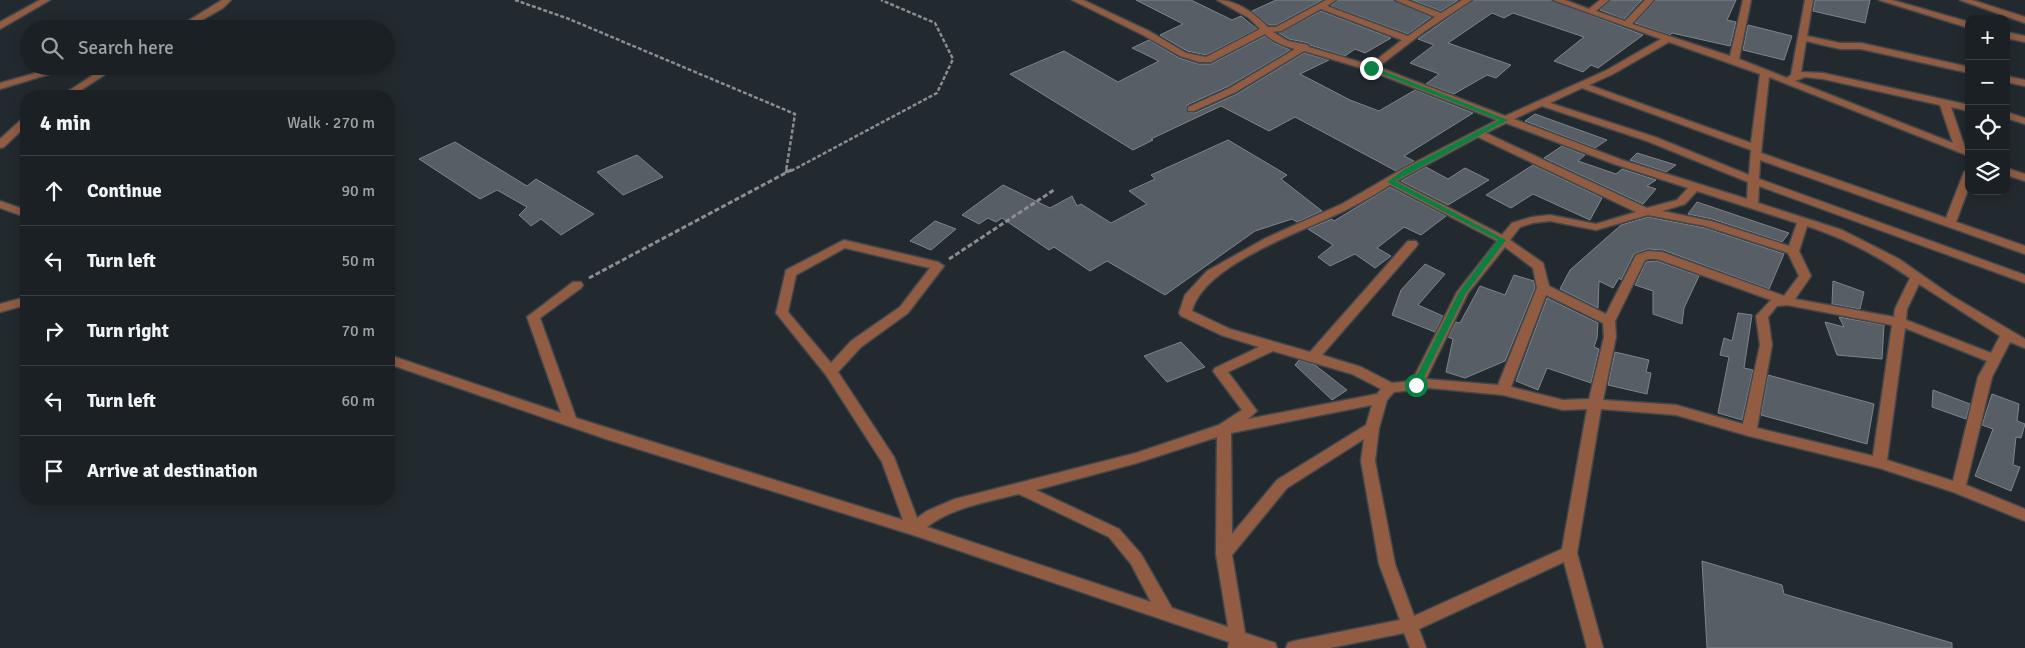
<!DOCTYPE html>
<meta charset="utf-8">
<style>
:root{--surface:#1a2023;--page:#23282b;--text:#f1f3f6;--muted:#9fa3a6;--line:#383e41}
body{margin:0;font-family:Signika,sans-serif;background:var(--page);color:var(--text)}
.controls{position:absolute;right:15px;top:15px;display:grid;overflow:hidden;border-radius:10px;box-shadow:0 2px 12px #0003}
.controls button{width:45px;height:45px;display:grid;place-items:center;padding:0;border:0;border-bottom:1px solid var(--line);background:var(--surface);color:var(--text);font:25px sans-serif}
.stop{position:absolute;width:15px;height:15px;margin:-11px;border:4px solid #0b8043;border-radius:50%;background:#fff}
.stop.end{background:#0b8043;border-color:#fff;box-shadow:0 1px 5px #0008}
.list{margin:0;padding:0;list-style:none}
h2{display:flex;justify-content:space-between;align-items:center;height:65px;margin:0;padding:0 20px;font-size:21px}
h2 small{font-size:16px;font-weight:400;color:var(--muted)}
.list li{display:grid;grid-template-columns:32px 1fr auto;gap:15px;align-items:center;box-sizing:border-box;height:70px;padding:0 20px;border-top:1px solid var(--line)}
.list b{display:block;font-size:19px;white-space:nowrap}
.list em{font-size:16px;font-style:normal;color:var(--muted)}
.icon{flex:none;width:28px;height:28px;fill:none;stroke:currentColor;stroke-width:2;stroke-linecap:round;stroke-linejoin:round}
.map{position:relative;flex:none;width:2025px;height:648px;overflow:hidden}
.search{position:absolute;background:var(--surface);box-shadow:0 2px 12px #0003;left:20px;top:20px;width:375px;height:55px;display:flex;align-items:center;gap:12px;box-sizing:border-box;padding:0 18px;border-radius:28px;color:var(--muted);font-size:19px}
.panel{position:absolute;background:var(--surface);box-shadow:0 2px 12px #0003;left:20px;top:90px;width:375px;height:415px;border-radius:20px}
.map>svg:first-child{display:block}
.building{fill:#575e65;stroke:#7d858c}
.lines{fill:none;stroke-linecap:round;stroke-linejoin:round}
.minor-casing{stroke:#41484d;stroke-width:3}
.path-far1{stroke:#888e92;stroke-width:2.5;stroke-dasharray:4 2;stroke-linecap:butt}
.path{stroke:#888e92;stroke-width:3;stroke-dasharray:5 2.5;stroke-linecap:butt}
.minor{fill:#915c42;fill-rule:evenodd}
.route{fill:#0b8043}
</style>
<div class="map">
<svg width="2025" height="648" viewBox="0 0 2025 648">
<rect width="100%" height="100%" fill="#232a2f"/>
<g class="building">
<path d="M1136 0H1191L1232 20 1241 16 1257 29 1206 55 1187 51 1160 35 1183 24Z"/>
<path d="M1276 0H1322L1276 25H1269L1252 11Z"/>
<path d="M1338 0H1393L1431 17 1408 34 1331 6Z"/>
<path d="M1412 0H1458L1441 11Z"/>
<path d="M1474 0H1551L1643 35 1598 68 1591 65 1583 72 1554 61 1584 37 1513 13 1504 18 1492 13 1448 43 1511 65 1496 78 1487 75 1454 94 1426 84 1439 74 1410 63 1434 45 1418 39Z"/>
<path d="M1611 0H1642L1624 19 1600 10Z"/>
<path d="M1656 0H1736L1727 20 1736 22 1730 46 1672 33 1670 35 1635 23Z"/>
<path d="M1815 0H1870L1865 23 1813 11Z"/>
<path d="M1321 11 1391 38 1365 53 1355 49 1345 56 1310 45 1308 43 1289 39 1279 33Z"/>
<path d="M1748 25 1792 36 1784 60 1743 50Z"/>
<path d="M1265 36 1274 43 1290 50 1229 86 1187 105V112L1195 113 1237 94 1304 53 1329 60 1300 74 1350 100 1379 111 1415 90 1473 113 1404 156 1414 161 1396 171 1295 117 1269 131 1221 106 1151 139 1153 140 1133 150 1010 74 1064 51 1118 82 1159 61 1132 48 1149 40 1179 58 1198 64H1211Z"/>
<path d="M1535 114 1607 140 1595 148 1525 121Z"/>
<path d="M1228 140 1287 175 1281 179 1322 211 1297 222 1292 219 1255 231 1165 295 1107 261 1090 271 1054 247 1049 250 1002 218 996 222 988 218 979 224 962 215 1003 185 1050 208 1072 196 1077 206 1081 204 1111 223 1147 204 1129 191 1155 179 1151 175Z"/>
<path d="M455 142 527 186 536 179 594 214 561 235 541 219 531 226 519 215 527 207 497 190 480 199 419 159Z"/>
<path d="M1562 146 1585 155 1578 161 1616 174 1622 169 1656 180 1647 186 1656 189 1643 204 1544 158Z"/>
<path d="M1637 153 1676 165 1666 172 1630 160Z"/>
<path d="M637 155 663 177 623 195 597 172Z"/>
<path d="M1533 165 1602 198 1590 220 1533 194 1511 208 1486 195Z"/>
<path d="M1426 167 1448 179 1465 168 1489 180 1448 205 1401 181Z"/>
<path d="M1390 187 1446 216 1421 235 1404 227 1377 248 1391 256 1375 268 1355 254 1330 266 1318 257 1333 245 1308 229 1332 219 1334 221Z"/>
<path d="M1697 202 1789 233 1782 242 1712 219 1688 214Z"/>
<path d="M1648 217 1705 228 1784 254 1769 289 1663 250 1648 249 1634 254 1621 280 1619 278 1613 288 1599 281 1598 308 1560 289 1570 270 1621 225Z"/>
<path d="M935 221 956 229 931 250 910 241Z"/>
<path d="M1657 261 1699 276 1684 308 1682 324 1653 314V291L1635 285 1646 262Z"/>
<path d="M1425 264 1445 274 1418 305 1443 316 1435 332 1392 315 1401 290Z"/>
<path d="M1514 275 1534 281 1535 288 1505 361 1465 378 1446 372 1453 339 1448 337 1456 322 1460 323 1480 286 1505 295Z"/>
<path d="M1833 281 1864 292 1860 309 1832 304Z"/>
<path d="M1547 298 1598 323 1597 338 1594 347 1599 349 1591 383 1547 368 1538 390 1516 381Z"/>
<path d="M1738 313 1752 315 1744 368 1753 370 1742 420 1718 413 1729 357 1720 355 1724 338 1732 341Z"/>
<path d="M1839 317 1884 325 1882 359 1837 355 1825 322 1844 327Z"/>
<path d="M1181 342 1205 367 1167 382 1144 356Z"/>
<path d="M1615 352 1649 360 1646 372 1651 373 1647 394 1608 385Z"/>
<path d="M1299 360 1315 365 1347 390 1332 400 1295 365Z"/>
<path d="M1768 375 1874 404 1867 444 1761 415Z"/>
<path d="M1933 390 1970 404 1966 419 1932 407Z"/>
<path d="M1992 394 2019 404 2017 421 2025 424 2021 438 2016 437 2013 465 2020 467 2011 491 1975 476 1993 429 1982 425Z"/>
<path d="M1702 561 1782 585 1784 594 1952 643V648H1707Z"/>
</g>
<g class="lines">
<g class="minor-casing">
<g id="minor">
<path d="M40 0H50L0 29V22Z"/>
<path d="M222 0H231L223 8 186 29H175Z"/>
<path d="M1072 0H1083L1149 31 1186 53 1206 57 1260 29 1249 18 1217 0C1237 0 1254 13 1268 27H1276L1326 0H1336L1327 6 1408 36 1435 17 1395 0H1407L1441 13 1462 0H1472L1425 31 1378 67 1505 116 1607 70 1661 39 1553 0H1565L1589 9 1600 0H1609L1596 11 1625 21 1645 0H1654L1632 24 1730 56 1743 0H1751L1739 59 1787 78 1791 75 1805 0H1813L1807 36 1840 43H1861L1969 67V73L1861 49H1840L1806 41 1801 72 1823 73 1969 105V111L1951 107 1965 148 1969 149V156L1769 77 1761 153 1946 218 1964 172 1969 169V187L1956 222 2025 246V254L1760 160 1759 179 2025 275V283L1759 186 1758 203 1842 230 1899 259 1952 296 2025 339V348L2010 342 1992 377 1966 485 2025 509V521L1953 492 1879 468 1749 436 1676 415 1601 409 1577 553 1603 648H1587L1564 562 1419 629 1426 648H1410L1404 633 1330 648H1286L1288 643 1294 641 1400 620 1379 564 1361 461 1364 439 1287 488 1232 555 1245 633 1275 643 1277 648H1228L1229 642 913 535 606 439 389 364V355L561 413 527 317 573 282H581L583 285 581 288 540 318 576 418 903 520 882 462 826 375 776 313 786 270 844 240 938 262 944 266 908 313 861 347 838 372 894 457 917 518 927 511 955 499 1136 453 1219 425 1242 410 1213 371 1215 368 1259 347 1221 335 1181 316 1179 313 1185 295 1207 271 1266 238 1342 204 1404 168 1497 120 1368 70 1304 51 1236 92 1194 111H1188V107L1230 88 1295 49C1284 46 1273 42 1265 34L1211 62H1199L1180 56 1143 35ZM1321 9 1402 40 1370 65 1309 47 1308 45 1288 41 1273 32 1281 31ZM1669 42 1760 74 1751 143 1589 85 1613 74ZM1805 77 1823 79 1940 105 1953 143 1795 81ZM1582 88 1751 150 1749 175 1655 137 1550 103ZM1542 106 1647 141 1748 182 1747 199 1622 160 1514 119ZM1506 123 1614 164 1688 188 1677 200 1647 208 1486 133ZM1478 137 1636 212 1596 224 1550 215 1532 217 1512 223 1502 235 1397 181ZM1390 185 1497 241 1457 292 1412 381 1392 383 1361 367 1322 355 1416 247 1418 244 1416 241H1408L1310 352 1230 329 1192 311C1204 263 1308 230 1350 208 1364 201 1377 193 1390 185ZM1697 191 1797 223 1789 246 1711 221 1662 211 1685 204ZM1648 215 1705 226 1788 253 1799 276 1784 296 1662 252 1648 251 1636 255 1606 314 1549 286 1543 263 1510 240 1520 227 1533 223 1550 221 1596 230ZM1807 226C1844 238 1878 256 1910 278L1895 309 1894 317 1795 299 1811 276 1799 251ZM1505 247 1533 268 1537 288 1498 385 1426 379 1468 293ZM845 248 930 268 900 307 851 341 831 363 788 312 796 275ZM1649 259H1657L1771 300 1756 316 1760 345 1743 424 1676 405 1603 400 1616 337 1615 321 1645 260ZM1919 284 2000 336 1991 353 1906 320 1907 309ZM1546 295 1603 323 1604 337 1589 399 1563 400 1511 387ZM1787 305 1892 325 1873 456 1757 428 1772 345 1768 317 1777 306ZM1905 328 1987 361 1978 377 1953 481 1887 460ZM1273 351 1352 374 1381 389 1377 394 1248 419 1257 411 1228 372ZM1430 388 1503 395 1563 410 1587 409 1562 549 1414 616 1395 564 1375 461 1379 428 1387 400 1394 392ZM1372 405 1366 425 1277 480 1232 534 1231 433ZM1217 437 1216 554 1228 627 1172 608 1141 554 1119 529 1036 490 1137 463ZM1019 494 1109 537 1131 564 1151 602 927 527C953 507 987 502 1019 494Z"/>
<path d="M1879 0H1892L1969 22V28Z"/>
<path d="M1960 0H1972L2025 17V23Z"/>
<path d="M2006 32 2025 36V42L2006 38Z"/>
<path d="M61 66H76L0 89V83Z"/>
<path d="M107 66H118L72 96H61Z"/>
<path d="M2006 76 2025 80V86L2006 82Z"/>
<path d="M2006 112 2025 118V124L2006 118Z"/>
<path d="M26 118V126L4 147 0 148V139L22 119Z"/>
<path d="M2006 168 2025 174V181L2006 175Z"/>
<path d="M0 201 26 210V217L0 208Z"/>
<path d="M26 297V305L0 312V304Z"/>
</g>
</g>
<g class="path-far1">
<path d="M515 0 569 19 795 114 786 171"/>
<path d="M791 171 937 93 953 59 935 23 881 0"/>
</g>
<g class="path">
<path d="M786 173 787 169"/>
<path d="M949 259 1054 190"/>
<path d="M589 278 793 169"/>
</g>
<use href="#minor" class="minor"/>
</g>
<path class="route" d="M1371 66 1508 120 1395 181 1506 240 1466 293 1420 385 1416 388 1412 385 1459 292 1498 240 1387 182 1405 169 1499 120 1369 69Z"/>
</svg>
<div class="controls">
<button>+</button>
<button>−</button>
<button><svg class="icon" aria-label="locate" viewBox="0 0 24 24"><circle cx="12" cy="12" r="6"/><path d="M12 2v4M12 18v4M2 12h4M18 12h4"/></svg></button>
<button><svg class="icon" aria-label="layers" viewBox="0 0 24 24"><path d="M12 4l9 5-9 5-9-5zM3 14l9 5 9-5"/></svg></button>
</div>
<div class="stop" style="left:1416px;top:385px"></div>
<div class="stop end" style="left:1371px;top:68px"></div>
<div class="search"><svg class="icon" aria-label="search" viewBox="0 0 24 24"><circle cx="10" cy="10" r="6"/><path d="M15 15l6 6"/></svg>Search here</div>
<section class="panel">
<h2>4 min<small>Walk · 270 m</small></h2>
<ul class="list">
<li><svg class="icon" aria-label="ahead" viewBox="0 0 24 24"><path d="M12 20V5M6 11l6-6 6 6"/></svg><div><b>Continue</b></div><em>90 m</em></li>
<li><svg class="icon" aria-label="left" viewBox="0 0 24 24"><path d="M17 20v-9H6M10 6l-5 5 5 5"/></svg><div><b>Turn left</b></div><em>50 m</em></li>
<li><svg class="icon" aria-label="right" viewBox="0 0 24 24"><path d="M7 20v-9h11M14 6l5 5-5 5"/></svg><div><b>Turn right</b></div><em>70 m</em></li>
<li><svg class="icon" aria-label="left" viewBox="0 0 24 24"><path d="M17 20v-9H6M10 6l-5 5 5 5"/></svg><div><b>Turn left</b></div><em>60 m</em></li>
<li><svg class="icon" aria-label="arrive" viewBox="0 0 24 24"><path d="M6 21V4h12l-3 4 3 4H6"/></svg><div><b>Arrive at destination</b></div></li>
</ul>
</section>
</div>
